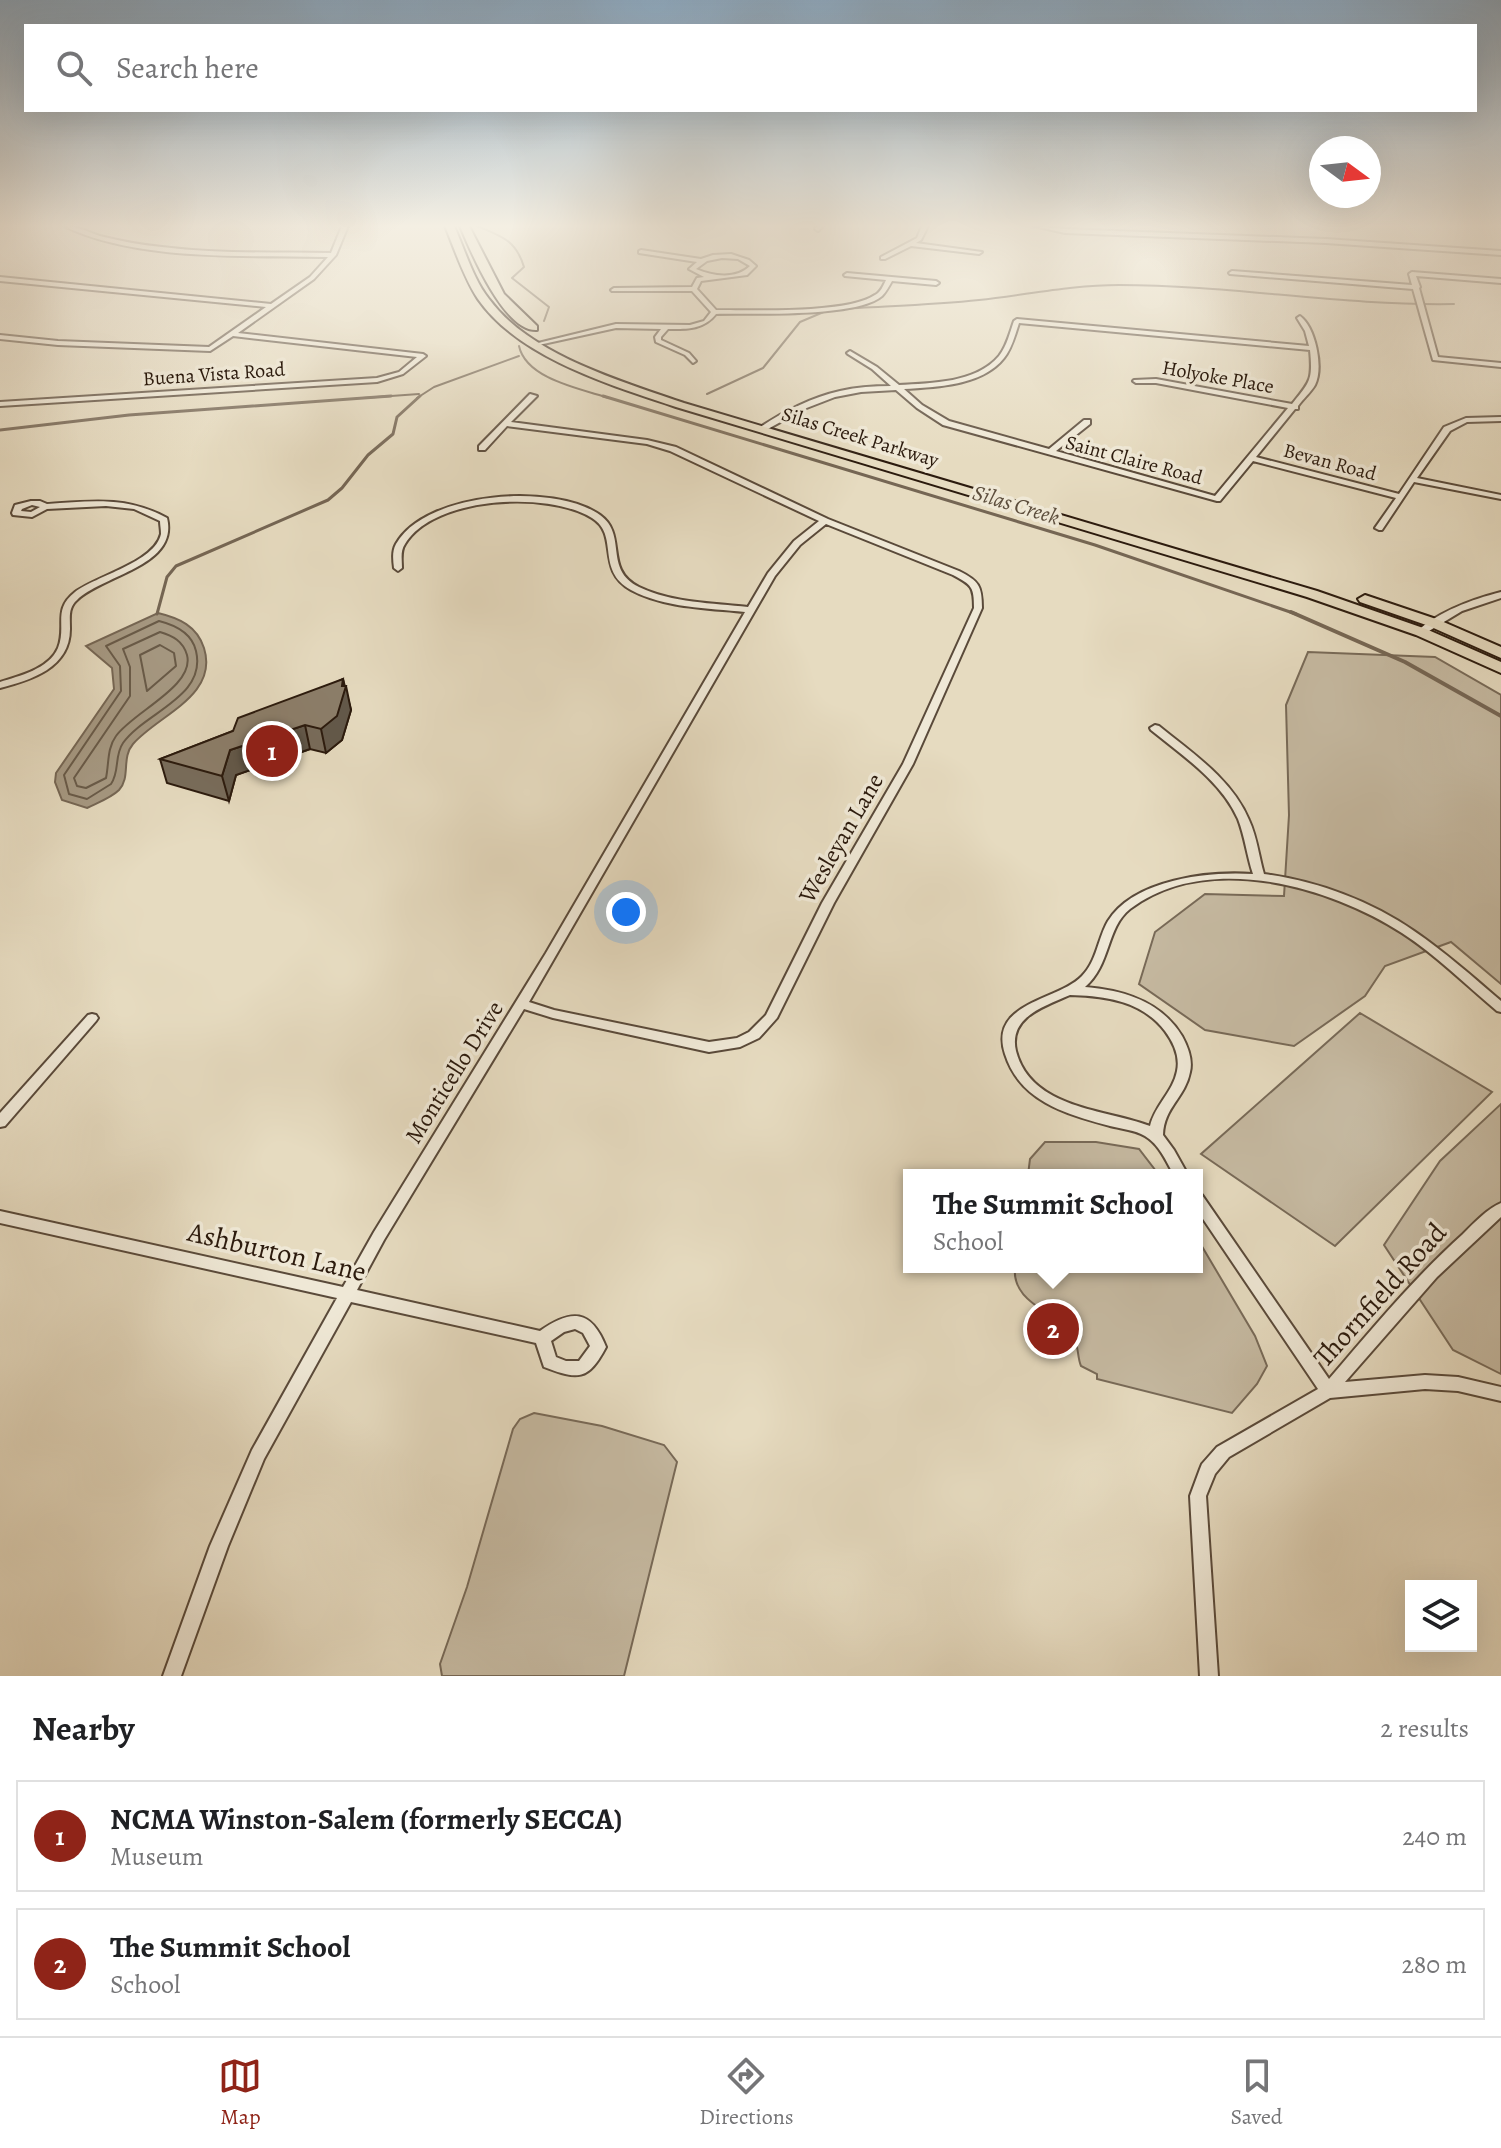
<!DOCTYPE html>
<style>
:root{--surface:#fff;--page:#f2f2f2;--text:#202124;--muted:#757577;--line:#e0e0e0;--accent:#8f2418}
body{margin:0;font-family:Alegreya,serif;background:var(--page);color:var(--text)}
.controls{position:absolute;right:24px;bottom:24px;display:grid;overflow:hidden;border-radius:0px;box-shadow:0 8px 32px #0002}
.controls button{width:72px;height:72px;display:grid;place-items:center;padding:0;border:0;border-bottom:2px solid var(--line);background:var(--surface);color:var(--text);font:40px sans-serif}
.compass{position:absolute;left:1309px;top:136px;width:72px;height:72px;border-radius:50%;background:var(--surface);box-shadow:0 8px 32px #0002;rotate:105deg}
.you{position:absolute;left:626px;top:912px;width:28px;height:28px;margin:-20px;border:6px solid #fff;border-radius:50%;background:#1a73e8;box-shadow:0 0 0 12px #1a73e833}
.badge{display:grid;place-items:center;width:52px;height:52px;border-radius:50%;background:var(--accent);color:#fff;font-size:26px;font-weight:700}
.pin{position:absolute;translate:-50% -50%;border:4px solid #fff;box-shadow:0 2px 8px #0006}
.popup{position:absolute;left:903px;top:1169px;width:300px;height:104px;box-sizing:border-box;display:grid;place-content:center;border-radius:0px;background:var(--surface);filter:drop-shadow(0 2px 6px #0005);font-size:26px;white-space:nowrap;color:var(--muted)}
.popup b{font-size:30px;color:var(--text)}
.popup::after{content:'';position:absolute;left:50%;top:100%;margin-left:-16px;border:16px solid transparent;border-top-color:var(--surface)}
.list{margin:0;padding:0;list-style:none}
h2{display:flex;justify-content:space-between;align-items:center;height:104px;margin:0;padding:0 32px;font-size:34px}
h2 small{font-size:26px;font-weight:400;color:var(--muted)}
.list li{display:grid;grid-template-columns:52px 1fr auto;gap:24px;align-items:center;box-sizing:border-box;height:112px;margin:0 16px 16px;padding:0 16px;border:2px solid var(--line);border-radius:0px}
.list b{display:block;font-size:30px;white-space:nowrap}
.list p{margin:0;font-size:26px;white-space:nowrap;color:var(--muted)}
.list em{font-size:26px;font-style:normal;color:var(--muted)}
.icon{flex:none;width:44px;height:44px;fill:none;stroke:currentColor;stroke-width:2;stroke-linecap:round;stroke-linejoin:round}
.map{position:relative;flex:none;width:1501px;height:1676px;overflow:hidden}
.search{position:absolute;background:var(--surface);box-shadow:0 8px 32px #0002;left:24px;right:24px;top:24px;height:88px;display:flex;align-items:center;gap:20px;box-sizing:border-box;padding:0 28px;border-radius:0px;color:var(--muted);font-size:30px}
.sheet{height:360px;background:var(--surface)}
nav{display:flex;justify-content:space-around;align-items:center;box-sizing:border-box;height:112px;border-top:2px solid var(--line);background:var(--surface);font-size:22px;color:var(--muted)}
nav a{display:grid;justify-items:center;gap:4px}
nav .on{color:var(--accent)}
.map>svg:first-child{display:block}
.green{fill:#c6baa2;stroke:#786a58;stroke-width:2}
.water{fill:#a69983;stroke:#756654;stroke-width:2}
.lines{fill:none;stroke-linecap:round;stroke-linejoin:round}
.shore{stroke:#685a48;stroke-width:2}
.stream-far2{stroke:#756654;stroke-width:2}
.stream-far1{stroke:#756654;stroke-width:3}
.stream{stroke:#756654;stroke-width:4}
.minor-casing{stroke:#5a4a3a;stroke-width:4}
.primary-casing{stroke:#2b1a0d;stroke-width:4}
.minor{fill:#efe8d6;fill-rule:evenodd}
.primary{fill:#e6dbc0;fill-rule:evenodd}
.wall{fill:#786c5b;stroke:#2b1a0d;stroke-width:2}
.shaded-wall{fill:#62584a;stroke:#2b1a0d;stroke-width:2}
.building{fill:#8c7e6a;stroke:#2b1a0d;stroke-width:2}
.labels{text-anchor:middle;dominant-baseline:central;stroke-width:7;stroke-linejoin:round;paint-order:stroke}
.far-street-label{font-size:20px;fill:#2b1a0d;stroke:#efe8d6}
.far-water-label{font-size:22px;font-style:italic;fill:#5c4d3c;stroke:#efe8d6}
.street-label{font-size:24px;fill:#2b1a0d;stroke:#efe8d6}
.near-street-label{font-size:28px;fill:#2b1a0d;stroke:#efe8d6}
</style>
<div class="map">
<svg width="1501" height="1676" viewBox="0 0 1501 1676">
<rect width="100%" height="100%" fill="#e6dbc0"/>
<filter id="stains"><feTurbulence type="fractalNoise" baseFrequency=".0025" numOctaves="4"/><feColorMatrix values="0 0 0 0 .2 0 0 0 0 .09 0 0 0 0 .02 0 0 0 .5 -.17"/></filter>
<radialGradient id="worn" r=".72"><stop offset=".6" stop-color="#630" stop-opacity="0"/><stop offset="1" stop-color="#630" stop-opacity=".3"/></radialGradient>
<g class="green">
<path d="M1308 652 1435 657 1501 695V984L1451 942 1385 966 1365 996 1294 1046 1205 1030 1139 984 1155 932 1205 894 1284 896 1289 815 1286 705Z"/>
<path d="M1360 1013 1492 1092 1335 1246 1201 1154Z"/>
<path d="M1501 1104V1374L1453 1350 1384 1245 1440 1161Z"/>
<path d="M1045 1142H1096L1139 1149 1159 1175H1028L1030 1159Z"/>
<path d="M1197 1238 1255 1336 1267 1366 1257 1384 1232 1413 1097 1379V1374L1081 1366C1077 1357 1079 1345 1073 1336 1055 1311 1011 1303 1015 1267H1197Z"/>
<path d="M534 1413 602 1426 664 1445 677 1462 624 1676H442L440 1664 467 1587 513 1429 520 1419Z"/>
</g>
<path class="water" d="M158 613C179 618 197 626 204 648 219 696 158 715 133 744 121 758 131 777 119 790 111 798 97 803 87 808L62 800 55 782 56 773 114 689 112 668 86 646Z"/>
<g class="lines">
<g class="shore">
<path d="M159 621C175 625 192 633 196 651 207 697 145 712 123 743 114 756 120 771 111 784L87 799 69 794 64 775 121 691 120 666 106 646Z"/>
<path d="M160 632C173 636 183 641 187 655 195 686 133 712 116 736 107 748 109 764 106 778L86 788 77 786 74 778 130 696V667L123 649Z"/>
<path d="M160 645 174 653 176 666 147 691 140 655Z"/>
</g>
<g class="stream-far2">
<path d="M477 226C501 236 516 240 524 267L512 278 549 307 544 321"/>
<path d="M839 309C886 306 933 305 979 300 1026 295 1071 285 1119 285 1231 285 1342 306 1454 304"/>
<path d="M519 346C526 379 581 389 609 398"/>
<path d="M707 394 763 368 800 322 826 311"/>
<path d="M363 398 419 394"/>
<path d="M417 398 434 387 519 356"/>
</g>
<g class="stream-far1">
<path d="M603 396 1095 545 1296 614"/>
<path d="M0 430 129 415 391 396"/>
<path d="M157 614 167 577 176 566 328 500 342 488 368 455 393 434 397 417 420 396"/>
</g>
<path class="stream" d="M1291 612 1405 662 1501 716"/>
<g class="minor-casing">
<g id="minor">
<path d="M64 226C77 226 88 232 100 236 120 241 141 245 162 247 218 254 275 252 331 253L342 226H348L336 255 314 279 238 333 423 354 426 356 403 374 377 382 0 406V402L377 378 399 372 417 357 233 336 210 351 58 345 0 339V335L58 341 209 347 266 307 0 281V277L271 304 310 277 328 257C247 255 138 262 64 226Z"/>
<path d="M817 226H823L818 231 815 229Z"/>
<path d="M922 226H928L921 240 916 243 982 252 979 254 911 246 885 259H881V257L917 238Z"/>
<path d="M1034 226 1065 229 1326 239 1501 251V255L1326 243 1065 233Z"/>
<path d="M641 250 701 259 713 255 731 254 749 260 756 266 747 275 701 281 697 289 716 310C752 310 847 314 875 295 881 292 883 286 886 280L845 276 844 275 847 273 936 281 939 283 936 285 892 281C889 286 886 292 882 296 857 318 751 313 716 314 703 330 687 329 668 329L661 337V340L689 353 696 361 693 363 685 355 656 342 655 337 661 329 616 328 534 346V344L616 324 690 325 704 321 711 312 692 291H612L611 290 614 288 692 287 697 278 704 277 689 269 697 262 639 253V251ZM722 258 738 259 750 266C736 280 712 276 696 269L707 261Z"/>
<path d="M1232 271 1412 285 1409 274 1412 272 1501 279V283L1416 276 1420 287 1419 288 1438 357 1501 363V367L1433 360 1413 289 1230 274 1229 273Z"/>
<path d="M1300 316C1315 327 1324 367 1315 385 1311 392 1303 399 1298 406V409H1295L1256 457 1399 494 1444 427 1466 418 1501 417V421L1467 422 1450 431 1417 478 1501 495V499L1414 482 1382 530H1379L1375 528 1396 498 1253 461 1220 501H1217L943 425 917 408 896 390 861 392 835 397 804 409 766 430 759 428C782 412 813 397 840 391 857 387 874 386 891 386L872 369 848 354 847 353 850 351 877 367 899 385C932 383 976 383 999 356 1007 346 1010 332 1014 321L1017 319 1309 346 1305 331 1297 318ZM1019 323 1310 350C1313 380 1310 382 1292 404L1156 379 1134 380 1133 381 1136 383H1156L1288 408 1215 496 1056 451 1090 424V420H1084L1049 449 949 421 922 405 904 389C936 387 982 386 1004 358 1012 348 1015 335 1019 323Z"/>
<path d="M530 394 537 396 511 422 647 440 676 447 828 519 959 571C979 581 982 586 982 608L913 764 834 903 777 1018 759 1038 740 1047 709 1052 553 1018 524 1009 384 1240 357 1290 540 1331C571 1309 591 1309 606 1347 588 1381 578 1380 544 1367L536 1343 351 1302 264 1459 228 1546 181 1676H163L210 1546 252 1450 337 1298 0 1223V1211L343 1287 374 1232 546 953 745 612C708 608 664 608 631 590 595 570 620 535 592 518 549 491 434 496 405 544 400 551 402 560 402 568L398 571 394 568C393 560 392 551 396 544 426 491 555 483 600 515 628 535 603 569 639 587 672 603 713 603 748 607L768 573 794 541 819 521 670 451 647 444 507 426 485 450H479V446ZM826 524 953 575C972 585 974 587 974 608L903 764 822 903 766 1015 749 1032 737 1038 709 1042 554 1010 529 1002 775 576 800 545ZM575 1329 583 1333 590 1346 579 1361H566L556 1357 551 1341 564 1332Z"/>
<path d="M31 501H40L47 504C91 501 127 496 167 518 179 566 103 575 77 600 68 608 70 617 70 629 70 668 31 680 0 688V682C19 676 49 669 58 648 67 626 52 610 75 592 96 576 155 562 161 534 161 529 160 525 160 521L134 509 106 506 47 509 32 517 13 515 12 513 15 505ZM32 505 40 507 31 512 21 511 22 509Z"/>
<path d="M1501 592V598L1462 611 1424 634 1421 635 1416 632C1440 611 1470 600 1501 592Z"/>
<path d="M1155 725 1159 726C1192 753 1232 779 1249 820 1257 837 1259 857 1264 874 1317 881 1371 901 1414 931 1445 952 1473 977 1501 1001V1012L1497 1011C1466 985 1436 955 1402 933 1329 886 1207 851 1130 909 1106 928 1111 965 1085 987 1123 990 1161 1001 1182 1036 1188 1047 1193 1060 1190 1072 1185 1098 1164 1107 1163 1135L1174 1150 1188 1175H1174C1166 1161 1159 1144 1145 1136 1135 1130 1122 1129 1110 1126 1067 1114 1020 1102 1005 1054 988 1002 1058 1001 1082 976 1097 961 1098 938 1108 921 1134 879 1209 871 1253 874 1247 856 1245 837 1238 819 1221 781 1183 756 1151 730L1150 728ZM1070 995C1106 996 1142 1001 1165 1031 1174 1043 1180 1057 1177 1071 1173 1092 1155 1105 1150 1126 1105 1109 1031 1109 1016 1051 1008 1017 1045 1006 1070 995Z"/>
<path d="M92 1014 96 1015 98 1018 96 1021 5 1126 0 1127V1113L88 1015Z"/>
<path d="M1197 1193 1202 1195 1329 1379C1372 1329 1414 1278 1463 1234 1474 1223 1487 1209 1501 1203V1217L1437 1277 1345 1382 1425 1375 1458 1377 1501 1387V1401L1458 1391 1425 1389 1330 1398 1229 1457 1215 1474 1206 1496 1218 1676H1200L1190 1496 1200 1469 1202 1464 1217 1447 1318 1389 1197 1210Z"/>
</g>
</g>
<g class="primary-casing">
<g id="primary">
<path d="M445 226H454C465 250 473 279 489 299 530 355 621 381 684 403L1317 591 1426 629 1501 662V673L1416 635 1307 597 676 407C611 385 519 358 478 299 464 278 455 250 445 226Z"/>
<path d="M460 226H469L504 294 537 326V330C504 332 471 252 460 226Z"/>
<path d="M1365 595 1439 620 1501 647V658L1429 626 1360 602 1358 599Z"/>
</g>
</g>
<use href="#minor" class="minor"/>
<use href="#primary" class="primary"/>
</g>
<path class="wall" d="M343 679 351 710 342 740 326 753 310 749 236 775 229 801 167 783 160 759 233 731Z"/>
<g class="shaded-wall">
<path d="M343 679 345 690 346 686 351 710 342 740 326 753 321 729 342 686Z"/>
<path d="M305 725 310 749 236 775 229 801 222 776 230 750Z"/>
</g>
<path class="building" d="M343 679 342 686H346L337 716 321 729 305 725 230 750 222 776 160 759 233 731 238 718Z"/>
<linearGradient id="sky" x2="0" y2="1"><stop stop-color="#8da9c0"/><stop offset="0.49" stop-color="#f4efe3"/><stop offset="1" stop-color="#f4efe3" stop-opacity="0"/></linearGradient>
<rect width="1501" height="461" fill="url(#sky)"/>
<g class="labels">
<g class="far-street-label">
<text transform="translate(214 374) rotate(-4)">Buena Vista Road</text>
<text transform="translate(1218 377) rotate(10)">Holyoke Place</text>
<text transform="translate(860 437) rotate(17)">Silas Creek Parkway</text>
<text transform="translate(1134 460) rotate(15)">Saint Claire Road</text>
<text transform="translate(1330 462) rotate(15)">Bevan Road</text>
</g>
<g class="far-water-label">
<text transform="translate(1016 505) rotate(17)">Silas Creek</text>
</g>
<g class="street-label">
<text transform="translate(841 838) rotate(-60)">Wesleyan Lane</text>
<text transform="translate(454 1072) rotate(-58)">Monticello Drive</text>
</g>
<g class="near-street-label">
<text transform="translate(277 1252) rotate(13)">Ashburton Lane</text>
<text transform="translate(1380 1295) rotate(-48)">Thornfield Road</text>
</g>
</g>
<rect width="100%" height="100%" filter="url(#stains)"/>
<rect width="100%" height="100%" fill="url(#worn)"/>
</svg>
<div class="controls">
<button><svg class="icon" aria-label="layers" viewBox="0 0 24 24"><path d="M12 4l9 5-9 5-9-5zM3 14l9 5 9-5"/></svg></button>
</div>
<svg class="compass" viewBox="-18 -18 36 36"><path d="M0-13l5 13h-10z" fill="#e53935"/><path d="M0 13l5-13h-10z" fill="#757577"/></svg>
<div class="you"></div>
<div class="pin badge" style="left:272px;top:751px">1</div>
<div class="pin badge" style="left:1053px;top:1329px">2</div>
<div class="popup"><b>The Summit School</b>School</div>
<div class="search"><svg class="icon" aria-label="search" viewBox="0 0 24 24"><circle cx="10" cy="10" r="6"/><path d="M15 15l6 6"/></svg>Search here</div>
</div>
<section class="sheet">
<h2>Nearby<small>2 results</small></h2>
<ul class="list">
<li><span class="badge">1</span><div><b>NCMA Winston-Salem (formerly SECCA)</b><p>Museum</p></div><em>240 m</em></li>
<li><span class="badge">2</span><div><b>The Summit School</b><p>School</p></div><em>280 m</em></li>
</ul>
</section>
<nav>
<a class="on"><svg class="icon" aria-label="map" viewBox="0 0 24 24"><path d="M3 6l6-2 6 2 6-2v14l-6 2-6-2-6 2zM9 4v14M15 6v14"/></svg>Map</a>
<a><svg class="icon" aria-label="directions" viewBox="0 0 24 24"><path d="M12 3l9 9-9 9-9-9zM9 14v-3h6M13 9l2 2-2 2"/></svg>Directions</a>
<a><svg class="icon" aria-label="saved" viewBox="0 0 24 24"><path d="M7 4h10v16l-5-4-5 4z"/></svg>Saved</a>
</nav>
